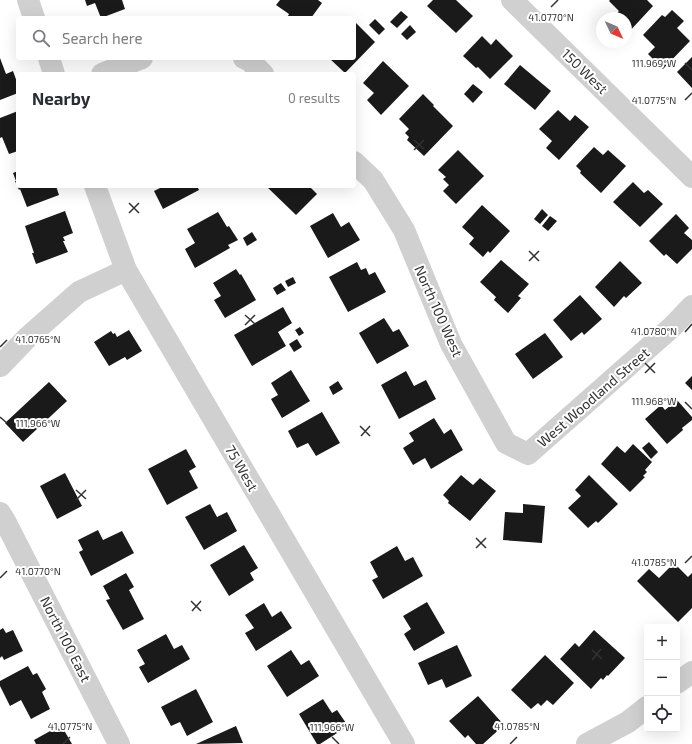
<!DOCTYPE html>
<meta charset="utf-8">
<style>
:root{--surface:#fff;--page:#f7f7f7;--text:#2b2b33;--muted:#7c7c81;--line:#e1e1e2}
body{margin:0;font-family:"Exo 2",sans-serif;background:var(--page);color:var(--text)}
.controls{position:absolute;right:12px;bottom:12px;display:grid;overflow:hidden;border-radius:4px;box-shadow:0 4px 16px #0002}
.controls button{width:36px;height:36px;display:grid;place-items:center;padding:0;border:0;border-bottom:1px solid var(--line);background:var(--surface);color:var(--text);font:20px sans-serif}
.compass{position:absolute;left:596px;top:12px;width:36px;height:36px;border-radius:50%;background:var(--surface);box-shadow:0 4px 16px #0002;rotate:134deg}
.list{margin:0;padding:0;list-style:none}
h2{display:flex;justify-content:space-between;align-items:center;height:52px;margin:0;padding:0 16px;font-size:17px}
h2 small{font-size:13px;font-weight:400;color:var(--muted)}
.icon{flex:none;width:22px;height:22px;fill:none;stroke:currentColor;stroke-width:2;stroke-linecap:round;stroke-linejoin:round}
.map{position:relative;flex:none;width:692px;height:744px;overflow:hidden}
.search{position:absolute;background:var(--surface);box-shadow:0 4px 16px #0002;left:16px;top:16px;width:340px;height:44px;display:flex;align-items:center;gap:10px;box-sizing:border-box;padding:0 14px;border-radius:4px;color:var(--muted);font-size:15px}
.panel{position:absolute;background:var(--surface);box-shadow:0 4px 16px #0002;left:16px;top:72px;width:340px;height:116px;border-radius:4px}
.map>svg:first-child{display:block}
.building{fill:#1a1a1a}
.lines{fill:none;stroke-linecap:round;stroke-linejoin:round}
.minor{stroke:#d0d0d0;stroke-width:22}
.ticks{fill:none;stroke:#333;stroke-width:1.5}
.labels{text-anchor:middle;dominant-baseline:central;stroke-width:4;stroke-linejoin:round;paint-order:stroke}
.street-label{font-size:14px;fill:#333;stroke:#fff}
.ticks-label{font-size:10px;text-anchor:middle;fill:#333;stroke:#fff;stroke-width:4;stroke-linejoin:round;paint-order:stroke}
</style>
<div class="map">
<svg width="692" height="744" viewBox="0 0 692 744">
<rect width="100%" height="100%" fill="#fff"/>
<g class="building">
<path d="M85 0H122L125 9 101 18 95 3 87 6Z"/>
<path d="M280 0H318L322 3 311 18H287L289 14 276 5Z"/>
<path d="M433 0H456L473 16 456 33 427 6Z"/>
<path d="M610 0H647L653 6 627 34 626 33V18H612L619 11 609 1Z"/>
<path d="M672 10 684 21 677 28 690 41 663 69 648 54 655 47 643 35 662 15 665 17Z"/>
<path d="M401 11 408 17 397 28 390 22Z"/>
<path d="M375 19 385 29 379 35 369 25Z"/>
<path d="M354 21 375 42 345 73 329 58H354Z"/>
<path d="M410 25 416 32 407 40 401 34Z"/>
<path d="M482 36 491 45 496 39 513 56 490 79 478 67 476 68 463 56Z"/>
<path d="M692 57V88L677 72Z"/>
<path d="M0 58 6 74 13 71 18 85V93L0 100Z"/>
<path d="M383 61 409 86 381 115 367 100 374 93 363 83Z"/>
<path d="M520 65 551 91 535 110 504 84Z"/>
<path d="M473 84 483 92 473 103 464 94Z"/>
<path d="M423 94 434 105 433 106 453 126 424 156 407 140 409 137 405 133 409 129 399 119Z"/>
<path d="M558 110 570 121 575 115 589 127 559 160 546 148 552 141 539 129Z"/>
<path d="M18 111V151L9 154 2 137 0 138V118Z"/>
<path d="M594 147 603 155 608 150 626 166 601 193 580 173 581 171 576 166Z"/>
<path d="M458 150 484 176 456 204 443 191 449 185 443 179 446 177 438 170Z"/>
<path d="M18 171V186H56L59 195 27 207 20 189 19 190 15 181H16L13 173Z"/>
<path d="M633 182 644 193 648 190 663 204 640 227 613 202Z"/>
<path d="M162 186H197L199 190 163 209 154 191 162 187Z"/>
<path d="M266 186H309L317 194 296 215Z"/>
<path d="M482 205 510 231 490 253 488 251 483 257 469 244 474 238 462 227Z"/>
<path d="M542 209 548 215 540 224 534 219Z"/>
<path d="M65 211 73 233 63 237 65 241H63L68 252 36 264 32 253H34L25 226Z"/>
<path d="M218 212 227 227 229 226 238 240 228 245 230 248 195 268 185 249 195 243 187 229Z"/>
<path d="M333 213 341 227 349 222 360 240 328 258 310 226Z"/>
<path d="M676 214 689 228 684 233 692 240V249L677 264 666 254 664 256 649 241Z"/>
<path d="M550 216 557 221 548 231 542 226Z"/>
<path d="M252 232 257 240 247 246 243 238Z"/>
<path d="M501 260 529 284 518 296 521 298 508 313 494 300 496 297 480 282Z"/>
<path d="M620 261 642 283 626 298 624 296 614 307 595 287Z"/>
<path d="M357 262 361 270 366 268 369 275 375 272 386 292 348 312 329 277Z"/>
<path d="M236 269 240 275 241 274 256 300 225 318 214 300 221 296 213 283Z"/>
<path d="M293 277 296 283 288 287 285 281Z"/>
<path d="M281 283 286 290 277 295 273 288Z"/>
<path d="M580 295 602 319 584 335 582 332 571 341 553 320Z"/>
<path d="M283 307 292 323 278 332 286 346 252 366 234 335Z"/>
<path d="M384 318 393 332 399 329 409 346 377 364 359 333Z"/>
<path d="M300 327 304 333 299 336 295 330Z"/>
<path d="M129 330 142 351 127 360 125 357 109 366 94 342 111 331 113 334 115 333 117 337Z"/>
<path d="M545 333 563 357 533 379 515 354Z"/>
<path d="M297 339 302 347 294 352 289 344Z"/>
<path d="M291 370 310 401 282 418 271 399 278 395 271 383Z"/>
<path d="M406 371 414 386 426 380 436 399 399 419 381 385Z"/>
<path d="M692 376V390L685 383Z"/>
<path d="M338 381 343 389 333 395 329 387Z"/>
<path d="M49 382 67 401 23 442 5 423Z"/>
<path d="M677 400 692 417V420L682 428 683 430 667 444 645 419 661 405 665 410Z"/>
<path d="M322 412 340 443 316 456 308 443 297 448 288 431Z"/>
<path d="M434 418 444 434 451 429 463 450 431 469 425 458 413 465 403 448 414 441 409 433Z"/>
<path d="M649 442 658 452 651 459 642 448Z"/>
<path d="M633 444 652 462 645 470 647 472 643 476 645 477 630 492 601 464 617 446 625 453Z"/>
<path d="M186 449 196 467 189 471 198 488 167 505 148 469Z"/>
<path d="M65 473 82 506 57 519 40 486Z"/>
<path d="M461 475 473 485 480 478 496 491 470 521 448 503 449 501 443 495Z"/>
<path d="M589 475 618 504 598 523 596 521 588 528 568 508 581 496 575 490Z"/>
<path d="M210 504 217 517 227 512 237 531 204 550 185 517Z"/>
<path d="M523 504 545 506 542 543 503 540 505 512 523 513Z"/>
<path d="M98 530 103 540 122 531 134 553 91 576 79 552 83 550 78 540Z"/>
<path d="M244 545 258 568 250 573 254 580 229 596 210 565Z"/>
<path d="M397 546 405 561 413 557 423 576 383 599 372 580 378 577 370 562Z"/>
<path d="M674 563 688 577 692 573V608L678 622 637 581 649 569 659 578Z"/>
<path d="M126 573 134 587 129 590 144 619 123 630 106 600 110 599 103 586Z"/>
<path d="M427 602 445 633 414 651 404 634 411 629 403 616Z"/>
<path d="M264 603 272 617 281 611 292 628 256 651 245 633 254 628 245 615Z"/>
<path d="M3 628 6 633 13 630 23 651 4 660 2 656 0 658V630Z"/>
<path d="M594 630 625 658 608 676 607 675 603 680 601 678 591 689 560 659 575 643 579 647Z"/>
<path d="M166 634 174 649 182 645 190 659 148 683 139 667 145 664 137 650Z"/>
<path d="M457 645 472 676 446 688 442 679 428 685 418 663Z"/>
<path d="M291 650 301 665 309 660 319 676 287 697 267 666Z"/>
<path d="M545 655 574 683 553 705 547 700 541 706 538 703 531 709 511 690Z"/>
<path d="M28 666 33 675 37 673 46 689 42 692 50 709 31 719 21 700 10 706 0 686V681Z"/>
<path d="M196 689 213 722 187 736 180 722 171 726 161 707Z"/>
<path d="M478 696 504 725 483 744H476L468 735 465 738 449 721Z"/>
<path d="M323 699 332 713 337 710 348 726 320 744H317L299 714Z"/>
<path d="M61 725 72 744H36L34 740Z"/>
<path d="M236 726 243 743 196 744Z"/>
</g>
<g class="lines">
<g class="minor">
<path d="M28 0 34 18"/>
<path d="M512 0 692 177"/>
<path d="M49 58 54 74"/>
<path d="M244 58 250 61 263 74"/>
<path d="M102 74 142 58"/>
<path d="M354 162 373 180 404 230 451 344 506 443 528 454 672 327 692 306"/>
<path d="M95 186 126 270 404 744"/>
<path d="M0 366 28 337 79 292 126 270"/>
<path d="M0 513 5 521 119 744"/>
<path d="M677 683 692 672"/>
<path d="M587 744 628 722 647 707"/>
</g>
</g>
<path class="ticks" d="M551 7 558 0M685 63 692 70M685 100 692 93M414 140 424 149M414 150 424 140M129 203 139 213M129 213 139 203M529 251 539 261M529 261 539 251M245 315 255 324M245 325 255 315M685 332 692 324M0 347 7 340M645 363 655 373M645 373 655 363M685 402 692 409M0 417 7 423M360 426 370 436M361 436 370 426M76 490 86 499M76 500 86 490M476 538 486 548M476 548 486 538M685 563 692 556M0 578 7 571M191 601 201 611M192 611 201 601M592 650 602 659M592 660 601 649M332 737 339 744M63 744 70 737M510 744 517 737"/>
<g class="labels">
<g class="street-label">
<text transform="translate(585 71) rotate(44)">150 West</text>
<text transform="translate(439 311) rotate(66)">North 100 West</text>
<text transform="translate(593 397) rotate(-41)">West Woodland Street</text>
<text transform="translate(242 468) rotate(60)">75 West</text>
<text transform="translate(66 639) rotate(63)">North 100 East</text>
</g>
</g>
<g class="ticks-label">
<text x="551" y="21">41.0770°N</text>
<text x="654" y="67">111.969°W</text>
<text x="654" y="104">41.0775°N</text>
<text x="654" y="335">41.0780°N</text>
<text x="38" y="343">41.0765°N</text>
<text x="654" y="405">111.968°W</text>
<text x="38" y="427">111.966°W</text>
<text x="654" y="566">41.0785°N</text>
<text x="38" y="575">41.0770°N</text>
<text x="70" y="730">41.0775°N</text>
<text x="517" y="730">41.0785°N</text>
<text x="332" y="731">111.966°W</text>
</g>
</svg>
<div class="controls">
<button>+</button>
<button>−</button>
<button><svg class="icon" aria-label="locate" viewBox="0 0 24 24"><circle cx="12" cy="12" r="6"/><path d="M12 2v4M12 18v4M2 12h4M18 12h4"/></svg></button>
</div>
<svg class="compass" viewBox="-18 -18 36 36"><path d="M0-13l5 13h-10z" fill="#e53935"/><path d="M0 13l5-13h-10z" fill="#7c7c81"/></svg>
<div class="search"><svg class="icon" aria-label="search" viewBox="0 0 24 24"><circle cx="10" cy="10" r="6"/><path d="M15 15l6 6"/></svg>Search here</div>
<section class="panel">
<h2>Nearby<small>0 results</small></h2>
<ul class="list">
</ul>
</section>
</div>
